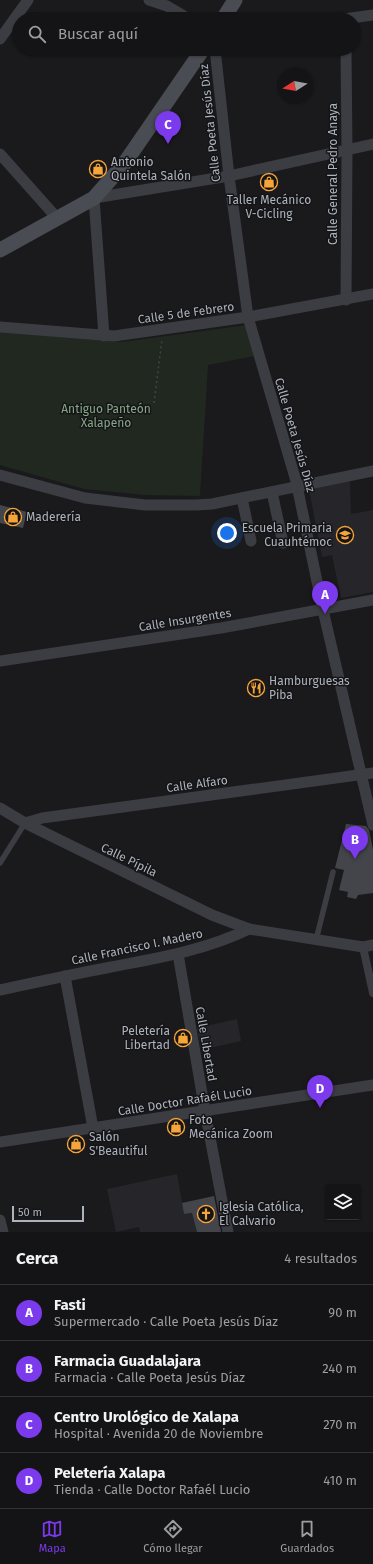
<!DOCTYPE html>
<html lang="es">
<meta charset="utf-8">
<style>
:root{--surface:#141416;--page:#1d1d1f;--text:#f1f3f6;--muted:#9d9ea1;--line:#333335;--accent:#7c3aed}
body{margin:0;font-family:"Fira Sans",sans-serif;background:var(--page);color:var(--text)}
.controls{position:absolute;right:12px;bottom:12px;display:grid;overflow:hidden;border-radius:4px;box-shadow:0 1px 3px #0004}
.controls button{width:36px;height:36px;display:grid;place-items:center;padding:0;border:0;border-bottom:1px solid var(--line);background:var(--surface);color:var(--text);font:20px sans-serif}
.compass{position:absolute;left:277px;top:68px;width:36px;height:36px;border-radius:50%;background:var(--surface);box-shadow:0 1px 3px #0004;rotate:259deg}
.scale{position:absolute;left:12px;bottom:10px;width:72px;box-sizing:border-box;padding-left:4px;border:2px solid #adb3bc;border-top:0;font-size:11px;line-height:14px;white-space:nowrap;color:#adb3bc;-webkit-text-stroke:3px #151518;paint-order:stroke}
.you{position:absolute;left:227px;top:533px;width:14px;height:14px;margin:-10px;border:3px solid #fff;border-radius:50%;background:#1a73e8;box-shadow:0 0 0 6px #1a73e833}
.badge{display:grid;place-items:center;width:26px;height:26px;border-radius:50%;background:var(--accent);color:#fff;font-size:13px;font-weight:700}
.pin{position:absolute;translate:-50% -33px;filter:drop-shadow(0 1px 2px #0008)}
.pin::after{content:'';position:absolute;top:21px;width:14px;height:12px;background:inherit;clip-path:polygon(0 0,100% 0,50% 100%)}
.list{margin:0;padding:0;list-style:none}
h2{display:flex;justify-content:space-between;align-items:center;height:52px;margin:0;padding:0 16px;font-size:17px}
h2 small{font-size:13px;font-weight:400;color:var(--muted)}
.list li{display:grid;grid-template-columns:26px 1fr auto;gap:12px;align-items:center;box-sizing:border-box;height:56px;padding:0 16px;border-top:1px solid var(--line)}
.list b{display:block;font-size:15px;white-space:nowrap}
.list p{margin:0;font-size:13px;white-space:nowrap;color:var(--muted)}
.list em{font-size:13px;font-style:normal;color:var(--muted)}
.icon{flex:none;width:22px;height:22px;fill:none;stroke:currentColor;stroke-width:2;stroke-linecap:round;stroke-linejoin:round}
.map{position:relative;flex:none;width:373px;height:1232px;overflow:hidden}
.search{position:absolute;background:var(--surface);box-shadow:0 1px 3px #0004;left:12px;right:12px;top:12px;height:44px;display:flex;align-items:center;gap:10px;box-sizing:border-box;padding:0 14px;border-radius:22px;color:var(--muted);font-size:15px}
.sheet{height:276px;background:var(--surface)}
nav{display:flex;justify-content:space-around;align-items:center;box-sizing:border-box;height:56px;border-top:1px solid var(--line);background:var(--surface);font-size:11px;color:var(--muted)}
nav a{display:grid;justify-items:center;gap:2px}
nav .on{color:var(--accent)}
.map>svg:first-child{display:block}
.built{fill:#26262a}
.green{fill:#202820}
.building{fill:#44454a}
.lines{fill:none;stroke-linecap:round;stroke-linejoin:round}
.path{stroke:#414449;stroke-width:1.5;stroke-dasharray:2 3;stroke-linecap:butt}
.service{stroke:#3b3d42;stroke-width:5.5}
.pedestrian{stroke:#3b3d42;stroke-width:8}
.minor{stroke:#3b3d42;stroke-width:11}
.secondary{stroke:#494c52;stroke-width:15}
.labels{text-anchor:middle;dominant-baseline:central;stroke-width:3;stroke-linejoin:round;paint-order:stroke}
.street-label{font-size:12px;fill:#adb3bc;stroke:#151518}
.poi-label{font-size:12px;fill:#adb3bc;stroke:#151518;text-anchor:start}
.park-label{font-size:12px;fill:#85a784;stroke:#151518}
</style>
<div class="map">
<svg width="373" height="1232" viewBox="0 0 373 1232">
<rect width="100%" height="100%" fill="#1a1a1d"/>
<g class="built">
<path d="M350 479 351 514 373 510V592L341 598 332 555 322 557 309 489Z"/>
<path d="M237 1019 241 1041 201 1050 197 1028Z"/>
<path d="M177 1174 184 1214 192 1213 197 1232H140L139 1227 116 1232 107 1189Z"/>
</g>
<path class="green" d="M247 325 255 356 208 365 200 496 145 495 84 489 0 465V332L122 342Z"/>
<g class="building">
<path d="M0 505 27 512 23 528 0 523Z"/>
<path d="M346 824 366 826 369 830 373 850V893L358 895 356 899 347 897 348 892 339 890 344 870 335 868Z"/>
<path d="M214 1196 221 1232H197L192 1213 184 1214 182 1203Z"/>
</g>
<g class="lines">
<path class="path" d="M154 403 162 339"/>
<g class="service">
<path d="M0 863 25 823"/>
<path d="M316 940 333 872"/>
</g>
<path class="pedestrian" d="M363 947 373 993"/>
<g class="minor">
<path d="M149 0 167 6 189 19"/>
<path d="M344 19 373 15"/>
<path d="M0 39 28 0"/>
<path d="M215 49 229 176 248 317 296 481 323 610 373 825"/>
<path d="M0 154 57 218"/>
<path d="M346 300 347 150 346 49"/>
<path d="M0 327 114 336 248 317 373 294"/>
<path d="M104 336 94 198 229 176 373 144"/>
<path d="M0 475 85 498 145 505H197L212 504 373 471"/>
<path d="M272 492 283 543"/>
<path d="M242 498 251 541"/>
<path d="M0 661 221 628 373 600"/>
<path d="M0 808 25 823 212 915 249 929 363 947 373 945"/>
<path d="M25 823 42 818 373 773"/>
<path d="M178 954 205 1111 228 1232"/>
<path d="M65 976 93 1128"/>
<path d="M0 990C37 982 74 974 111 967 158 958 206 950 249 929"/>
<path d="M0 1142 373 1085"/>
<path d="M0 1220 3 1232"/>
</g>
<g class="secondary">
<path d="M223 19 235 0"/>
<path d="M0 250 94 198 124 164 203 49"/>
</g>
</g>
<defs>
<g id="shop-ring" transform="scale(0.9)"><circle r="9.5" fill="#151518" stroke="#f6a539" stroke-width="1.5"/><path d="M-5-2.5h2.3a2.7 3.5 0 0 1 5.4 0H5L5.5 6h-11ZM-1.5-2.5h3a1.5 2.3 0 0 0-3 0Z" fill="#f6a539"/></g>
<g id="school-ring" transform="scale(0.9)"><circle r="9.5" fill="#151518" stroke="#f6a539" stroke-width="1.5"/><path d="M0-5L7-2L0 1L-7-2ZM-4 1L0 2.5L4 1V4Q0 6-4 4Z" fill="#f6a539"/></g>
<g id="restaurant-ring" transform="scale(0.9)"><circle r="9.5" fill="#151518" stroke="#f6a539" stroke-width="1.5"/><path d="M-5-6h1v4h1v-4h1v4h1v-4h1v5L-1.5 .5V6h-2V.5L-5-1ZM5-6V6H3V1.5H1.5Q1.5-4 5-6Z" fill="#f6a539"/></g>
<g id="church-ring" transform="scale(0.9)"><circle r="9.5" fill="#151518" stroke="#f6a539" stroke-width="1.5"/><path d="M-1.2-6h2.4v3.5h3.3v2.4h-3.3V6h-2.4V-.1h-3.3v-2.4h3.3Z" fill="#f6a539"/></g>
</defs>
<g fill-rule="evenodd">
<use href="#shop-ring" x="98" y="169"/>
<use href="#shop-ring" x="269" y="182"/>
<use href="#shop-ring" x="13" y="517"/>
<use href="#school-ring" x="345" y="535"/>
<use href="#restaurant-ring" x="256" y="688"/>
<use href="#shop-ring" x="183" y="1038"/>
<use href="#shop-ring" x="176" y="1127"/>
<use href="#shop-ring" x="76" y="1144"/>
<use href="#church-ring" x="206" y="1214"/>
</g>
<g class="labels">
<g class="street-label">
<text transform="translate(210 123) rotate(-96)">Calle Poeta Jesús Díaz</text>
<text transform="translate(333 174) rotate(-90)">Calle General Pedro Anaya</text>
<text transform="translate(186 313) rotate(-8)">Calle 5 de Febrero</text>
<text transform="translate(295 435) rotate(74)">Calle Poeta Jesús Díaz</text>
<text transform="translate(185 620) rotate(-9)">Calle Insurgentes</text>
<text transform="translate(197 784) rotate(-8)">Calle Alfaro</text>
<text transform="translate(129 860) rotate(26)">Calle Pípila</text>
<text transform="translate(137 947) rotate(-12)">Calle Francisco I. Madero</text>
<text transform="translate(206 1044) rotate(80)">Calle Libertad</text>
<text transform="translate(185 1101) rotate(-9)">Calle Doctor Rafaél Lucio</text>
</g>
<g class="poi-label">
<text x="111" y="162">Antonio<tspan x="111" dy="14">Quintela Salón</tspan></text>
<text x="269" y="200" text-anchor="middle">Taller Mecánico<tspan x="269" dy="14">V-Cicling</tspan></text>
<text x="26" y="517">Maderería</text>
<text x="332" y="528" text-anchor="end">Escuela Primaria<tspan x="332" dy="14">Cuauhtémoc</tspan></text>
<text x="269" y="681">Hamburguesas<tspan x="269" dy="14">Piba</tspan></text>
<text x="170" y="1031" text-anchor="end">Peletería<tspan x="170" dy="14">Libertad</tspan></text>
<text x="189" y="1120">Foto<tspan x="189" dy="14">Mecánica Zoom</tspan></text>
<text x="89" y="1137">Salón<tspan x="89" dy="14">S'Beautiful</tspan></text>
<text x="219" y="1207">Iglesia Católica,<tspan x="219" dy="14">El Calvario</tspan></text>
</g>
<g class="park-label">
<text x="106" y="409">Antiguo Panteón<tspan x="106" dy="14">Xalapeño</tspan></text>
</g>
</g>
</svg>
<div class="controls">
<button><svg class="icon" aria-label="layers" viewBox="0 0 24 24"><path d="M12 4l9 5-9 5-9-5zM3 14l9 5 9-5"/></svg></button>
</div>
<svg class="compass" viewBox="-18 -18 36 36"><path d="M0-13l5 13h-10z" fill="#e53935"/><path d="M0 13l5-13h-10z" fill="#9d9ea1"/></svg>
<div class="scale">50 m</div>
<div class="you"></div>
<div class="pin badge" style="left:325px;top:614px">A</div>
<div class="pin badge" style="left:355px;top:859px">B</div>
<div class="pin badge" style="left:168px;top:144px">C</div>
<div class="pin badge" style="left:320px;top:1108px">D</div>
<div class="search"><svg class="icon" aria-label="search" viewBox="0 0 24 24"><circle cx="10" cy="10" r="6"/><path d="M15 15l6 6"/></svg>Buscar aquí</div>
</div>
<section class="sheet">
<h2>Cerca<small>4 resultados</small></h2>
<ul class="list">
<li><span class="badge">A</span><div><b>Fasti</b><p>Supermercado · Calle Poeta Jesús Díaz</p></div><em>90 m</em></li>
<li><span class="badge">B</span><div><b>Farmacia Guadalajara</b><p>Farmacia · Calle Poeta Jesús Díaz</p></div><em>240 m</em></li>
<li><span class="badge">C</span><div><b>Centro Urológico de Xalapa</b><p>Hospital · Avenida 20 de Noviembre</p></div><em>270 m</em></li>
<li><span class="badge">D</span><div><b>Peletería Xalapa</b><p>Tienda · Calle Doctor Rafaél Lucio</p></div><em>410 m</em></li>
</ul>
</section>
<nav>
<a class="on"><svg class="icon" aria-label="map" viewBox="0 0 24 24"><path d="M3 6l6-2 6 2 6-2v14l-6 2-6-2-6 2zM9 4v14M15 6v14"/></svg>Mapa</a>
<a><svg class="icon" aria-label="directions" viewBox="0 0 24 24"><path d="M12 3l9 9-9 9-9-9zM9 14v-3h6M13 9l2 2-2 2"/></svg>Cómo llegar</a>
<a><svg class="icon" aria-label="saved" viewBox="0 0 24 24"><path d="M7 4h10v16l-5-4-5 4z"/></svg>Guardados</a>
</nav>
